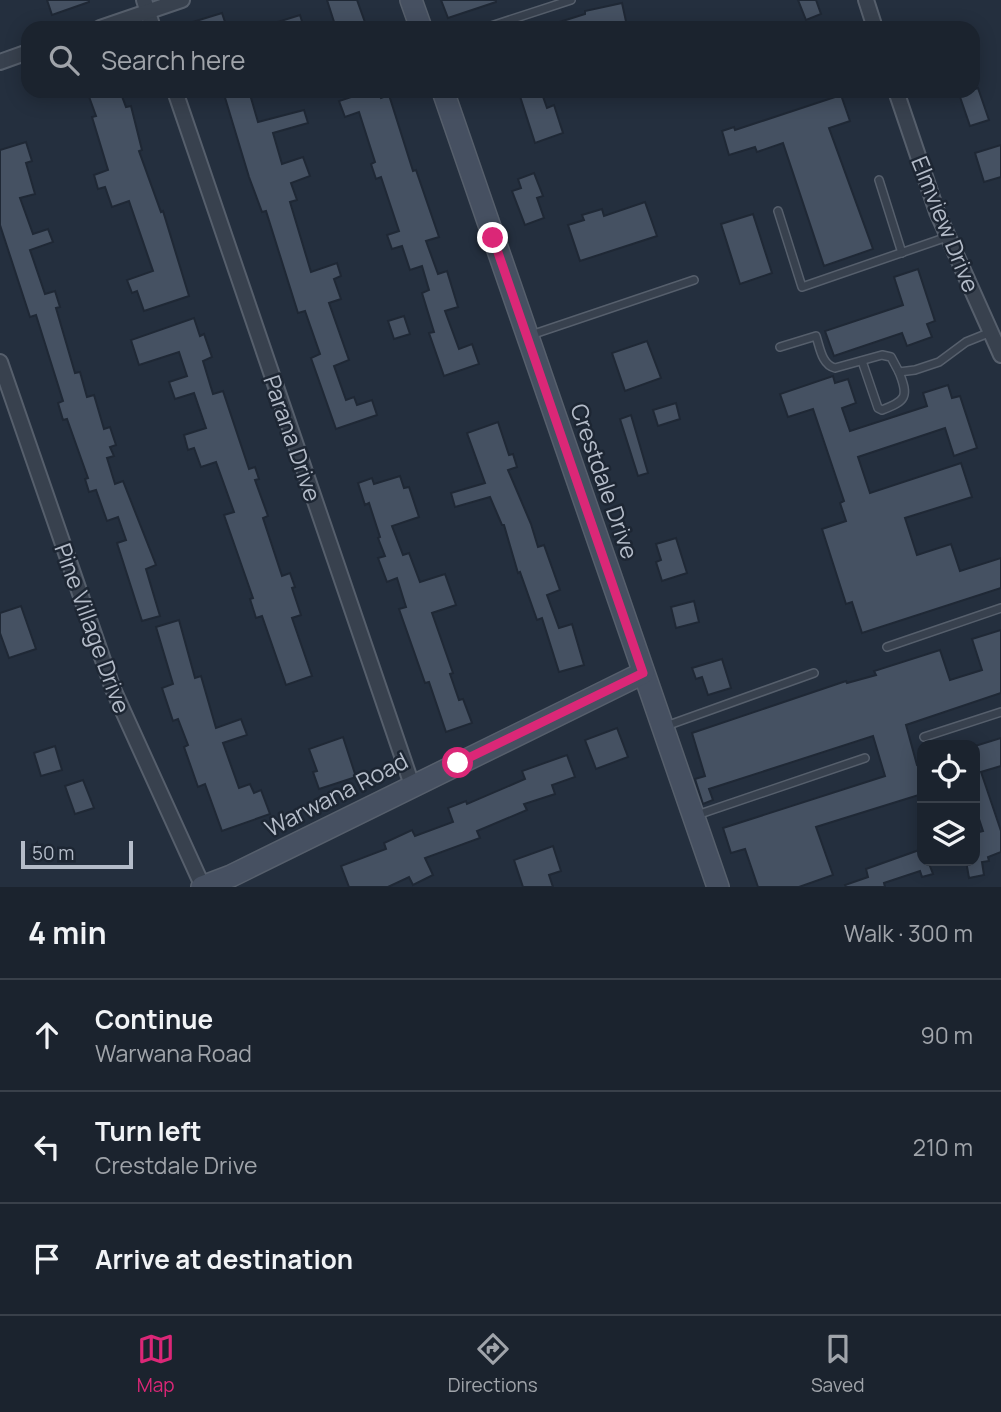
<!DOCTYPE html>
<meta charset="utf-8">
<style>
:root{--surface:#1b232e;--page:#242b36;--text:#f1f3f6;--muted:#a0a4aa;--line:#39404a;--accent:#db2777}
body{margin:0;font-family:Manrope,sans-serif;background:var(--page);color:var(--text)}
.controls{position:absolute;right:21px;bottom:21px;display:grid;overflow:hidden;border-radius:14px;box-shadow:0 4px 18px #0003}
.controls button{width:63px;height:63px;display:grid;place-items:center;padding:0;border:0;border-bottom:2px solid var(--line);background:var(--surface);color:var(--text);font:35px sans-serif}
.scale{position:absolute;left:21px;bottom:18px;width:112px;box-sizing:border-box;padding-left:7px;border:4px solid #b4bcc9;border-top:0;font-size:19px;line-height:24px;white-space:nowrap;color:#b4bcc9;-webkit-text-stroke:5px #1d2633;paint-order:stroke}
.stop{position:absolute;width:21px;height:21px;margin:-16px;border:5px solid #db2777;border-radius:50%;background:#fff}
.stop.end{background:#db2777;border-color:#fff;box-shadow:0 2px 7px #0008}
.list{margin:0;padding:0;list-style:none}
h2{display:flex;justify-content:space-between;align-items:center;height:91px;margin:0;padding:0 28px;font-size:30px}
h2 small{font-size:23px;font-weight:400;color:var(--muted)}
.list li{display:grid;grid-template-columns:46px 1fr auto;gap:21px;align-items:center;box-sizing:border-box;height:112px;padding:0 28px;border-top:2px solid var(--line)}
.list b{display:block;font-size:26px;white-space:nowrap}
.list p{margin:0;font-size:23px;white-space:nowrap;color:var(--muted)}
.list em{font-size:23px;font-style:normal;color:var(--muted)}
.icon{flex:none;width:38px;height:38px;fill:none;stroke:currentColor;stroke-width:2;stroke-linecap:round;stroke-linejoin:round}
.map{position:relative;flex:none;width:1001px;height:887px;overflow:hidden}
.search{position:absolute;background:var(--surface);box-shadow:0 4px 18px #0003;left:21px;right:21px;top:21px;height:77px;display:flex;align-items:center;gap:18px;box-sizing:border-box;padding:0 24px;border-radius:21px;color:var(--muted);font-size:26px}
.sheet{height:427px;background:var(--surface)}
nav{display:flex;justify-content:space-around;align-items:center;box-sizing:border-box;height:98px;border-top:2px solid var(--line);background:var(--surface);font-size:19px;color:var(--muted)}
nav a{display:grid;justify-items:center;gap:4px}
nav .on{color:var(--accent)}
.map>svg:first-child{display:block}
.building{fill:#455162;stroke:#1f2835;stroke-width:2}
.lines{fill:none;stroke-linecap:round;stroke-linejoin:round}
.lane-casing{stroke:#565f6c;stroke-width:10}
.street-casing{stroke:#565f6c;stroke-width:18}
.secondary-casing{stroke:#565f6c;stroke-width:24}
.lane{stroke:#38414e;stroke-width:7}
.street{stroke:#38414e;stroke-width:14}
.secondary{stroke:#465061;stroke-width:21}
.route{stroke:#db2777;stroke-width:9}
.labels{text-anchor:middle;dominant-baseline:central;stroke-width:5;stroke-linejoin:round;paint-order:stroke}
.street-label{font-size:23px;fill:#b4bcc9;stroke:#1d2633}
</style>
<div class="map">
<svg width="1001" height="887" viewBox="0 0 1001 887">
<rect width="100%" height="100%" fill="#242f3e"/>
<g class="building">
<path d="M47 0H89V2L52 15Z"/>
<path d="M327 0H357L367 28H336Z"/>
<path d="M441 0H496V2L448 18Z"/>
<path d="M798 0H816L821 14 806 20Z"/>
<path d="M622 3 627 26 617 28H551L550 25 585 14V11Z"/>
<path d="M222 13 227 28H184L183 25Z"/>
<path d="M300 15 304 28H268V25Z"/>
<path d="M978 88 989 120 970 126 959 94Z"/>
<path d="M87 91H120L126 107 131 106 142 150 139 151 161 212 163 211 189 296 144 311 137 291 132 293 127 280 153 271 129 201 112 207 105 187 98 189 94 175 108 170 92 117 96 116Z"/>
<path d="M223 91H249L258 122 304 110 308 123 273 133 282 164 303 157 310 176 291 183 297 200 290 202 311 272 337 263 341 276 334 279 341 299 329 303 349 360 334 366 346 400 354 397 357 405 372 400 377 415 336 429 311 358 320 354 305 311 298 313 266 211 262 212 249 177Z"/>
<path d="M353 91H378L381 98 389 95 413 171 416 170 439 237 426 241 438 274 447 271 458 307 445 311 459 349 472 344 479 364 444 376 429 333 434 332 422 293 429 290 422 266 410 270 402 246 392 249 387 235 399 231 381 177 376 179 371 164 375 162 359 112 345 117 339 101 354 96Z"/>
<path d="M526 91H541L547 108 554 105 563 133 535 143 519 93Z"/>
<path d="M841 95 850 121 829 128 873 249 824 266 783 143 757 152 755 147 729 155 722 131 734 127 735 130Z"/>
<path d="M26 142 32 161 26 163 35 194 20 198 33 234 48 229 53 242 30 250 45 294 55 291 60 307 56 308 75 373 80 372 87 397 94 395 104 429 110 427 116 445 110 447 114 456 107 458 115 484 123 481 156 565 146 569 160 616 142 621 117 543 126 540 118 517 107 521 96 490 89 492 85 479 88 478 67 419 63 420 58 403 63 401 36 315 30 317 0 225V150Z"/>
<path d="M1001 145V177L984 182 975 153Z"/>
<path d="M534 173 543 196 537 198 544 218 525 225 512 191 521 188 518 179Z"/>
<path d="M645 202 657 236 580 261 568 225 584 220 582 215 602 209 604 216Z"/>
<path d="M753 214 772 273 740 284 721 224Z"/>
<path d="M918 269 935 321 927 324 932 337 907 346 902 333 834 356 825 331 903 305 894 277Z"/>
<path d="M404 316 410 334 394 339 388 321Z"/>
<path d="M194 318 200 336 204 334 212 357 203 361 213 394 223 391 249 469 255 467 259 479 255 480 268 516 263 518 282 576 290 573 295 587 292 588 301 615 292 618 312 676 286 685 262 616 256 618 250 599 253 598 224 515 234 512 216 462 201 467 194 448 188 450 184 435 206 428 194 393 175 399 169 382 187 376 179 352 139 365 131 340Z"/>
<path d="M647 341 661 378 625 391 612 353Z"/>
<path d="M833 376 835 383 848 379 856 403 842 408 850 431 927 406 923 393 948 385 952 398 960 396 977 448 954 456 945 428 858 457 870 493 961 463 972 497 905 518 917 555 951 544 960 571 1001 558V588L862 633 852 602 846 604 822 529 846 521 840 503 844 501 813 409 788 417 780 394Z"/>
<path d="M676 403 680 419 658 426 653 410Z"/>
<path d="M631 415 648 473 638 476 620 419Z"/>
<path d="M498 422 509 455 513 454 517 467 508 470 531 524 538 547 544 545 560 590 547 595 559 628 572 624 584 665 559 672 542 618 537 620 520 572 518 573 504 525H502L490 497 455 507 451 493 485 483 467 433Z"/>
<path d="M400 476 404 488 409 487 419 517 392 526 403 555 409 553 420 582 445 574 456 605 432 613 453 673 450 674 459 700 463 699 472 723 446 732 429 682 425 683 399 609 406 607 397 578 387 582 378 558 385 556 378 538 380 537 369 503 365 505 358 483 372 478 374 484Z"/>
<path d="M676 538 687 573 662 581 656 562 661 560 656 544Z"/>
<path d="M694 601 699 622 676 628 671 607Z"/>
<path d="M21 606 36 649 9 658 0 633V613Z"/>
<path d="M179 620 195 678 201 676 216 728 241 719 247 735 223 743 239 788 250 784 254 793 261 790 270 814 222 831 205 784 198 787 184 747 188 745 178 719 173 721 162 688 173 684 156 627Z"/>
<path d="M1001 630V693L906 725 917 765 922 763V794L816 827 833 875 799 887H758L745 849 731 853 723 828 885 776 873 736 709 789 713 800 703 804 695 779 705 776 692 733 846 681 847 683 876 675 874 671 940 650 950 680 982 670 972 639Z"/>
<path d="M722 659 731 688 708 695 702 677 696 679 692 668Z"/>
<path d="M617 728 628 757 596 769 585 740Z"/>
<path d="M343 737 356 777 319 789 313 772 317 771 309 749Z"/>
<path d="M1001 738V766L981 772 1001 831V852L988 857 989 861 982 862 984 875 969 878 966 861H975V833L983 831 975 807V746Z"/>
<path d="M55 746 62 770 41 776 34 753Z"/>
<path d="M567 755 575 777 552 785 555 794 524 804 527 810 477 831 480 838 425 858 433 875 413 885 409 877 388 887H349L341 866 386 849 384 843 412 830 415 836 453 822 448 808 466 801 467 804 525 779 522 771Z"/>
<path d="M83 780 94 808 75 814 65 786Z"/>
<path d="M553 846 561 871 549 875 553 887H523L514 860Z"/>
<path d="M922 849V861H928L933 874 922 877 920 871 884 883 885 887H846L845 885 868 877 866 869Z"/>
</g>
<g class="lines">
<g class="lane-casing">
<g id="lane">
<path d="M485 28 571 0"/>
<path d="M735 92 740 91"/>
<path d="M879 180 902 253"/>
<path d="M778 211 802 287 947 237"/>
<path d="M531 335 694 280"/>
<path d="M780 347 816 336C820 348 822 365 835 368L882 355 891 357 899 372 915 370 939 362 966 342 991 332"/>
<path d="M862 361 878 408 882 410C906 401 909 397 899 372"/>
<path d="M887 647 1001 608"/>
<path d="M666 726 814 673"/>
<path d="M924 737 1001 712"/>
<path d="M697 815 865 758"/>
</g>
</g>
<g class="street-casing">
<g id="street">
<path d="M144 0 153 28"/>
<path d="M866 0 875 28"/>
<path d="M100 28 182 0"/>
<path d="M0 62 28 52"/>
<path d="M175 91 412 785"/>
<path d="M896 91 937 212 1001 355"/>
<path d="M0 362 113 689 203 887"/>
</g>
</g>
<g class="secondary-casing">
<g id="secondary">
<path d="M411 0 421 28"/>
<path d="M443 91 718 887"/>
<path d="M202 887 231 876 643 673"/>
</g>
</g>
<use href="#lane" class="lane"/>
<use href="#street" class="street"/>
<use href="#secondary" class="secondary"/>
</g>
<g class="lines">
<path class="route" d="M458 763 643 673 493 238"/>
</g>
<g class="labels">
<g class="street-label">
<text transform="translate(946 224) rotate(68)">Elmview Drive</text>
<text transform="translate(293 438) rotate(71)">Parana Drive</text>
<text transform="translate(605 481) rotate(71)">Crestdale Drive</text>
<text transform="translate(93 628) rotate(70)">Pine Village Drive</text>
<text transform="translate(336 794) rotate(-27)">Warwana Road</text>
</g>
</g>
</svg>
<div class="controls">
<button><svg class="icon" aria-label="locate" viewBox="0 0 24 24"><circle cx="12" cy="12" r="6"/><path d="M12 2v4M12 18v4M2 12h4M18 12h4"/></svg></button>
<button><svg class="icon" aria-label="layers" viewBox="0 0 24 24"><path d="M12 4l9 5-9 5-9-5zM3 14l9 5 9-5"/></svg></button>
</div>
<div class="scale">50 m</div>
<div class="stop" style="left:458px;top:763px"></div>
<div class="stop end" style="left:493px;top:238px"></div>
<div class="search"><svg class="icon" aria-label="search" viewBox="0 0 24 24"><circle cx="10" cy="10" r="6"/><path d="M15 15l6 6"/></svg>Search here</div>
</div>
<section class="sheet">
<h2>4 min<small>Walk · 300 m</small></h2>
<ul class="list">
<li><svg class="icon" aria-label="ahead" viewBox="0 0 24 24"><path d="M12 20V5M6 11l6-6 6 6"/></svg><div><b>Continue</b><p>Warwana Road</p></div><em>90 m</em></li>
<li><svg class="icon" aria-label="left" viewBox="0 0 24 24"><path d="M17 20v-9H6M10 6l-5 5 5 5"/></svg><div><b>Turn left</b><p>Crestdale Drive</p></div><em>210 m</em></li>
<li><svg class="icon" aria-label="arrive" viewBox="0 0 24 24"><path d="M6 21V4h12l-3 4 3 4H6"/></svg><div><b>Arrive at destination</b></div></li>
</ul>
</section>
<nav>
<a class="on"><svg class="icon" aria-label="map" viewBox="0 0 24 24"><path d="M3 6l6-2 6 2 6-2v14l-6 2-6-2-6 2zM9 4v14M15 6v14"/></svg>Map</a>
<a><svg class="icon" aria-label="directions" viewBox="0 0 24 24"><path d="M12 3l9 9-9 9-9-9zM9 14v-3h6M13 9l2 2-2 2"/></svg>Directions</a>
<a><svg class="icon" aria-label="saved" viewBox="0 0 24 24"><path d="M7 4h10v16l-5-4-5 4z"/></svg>Saved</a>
</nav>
